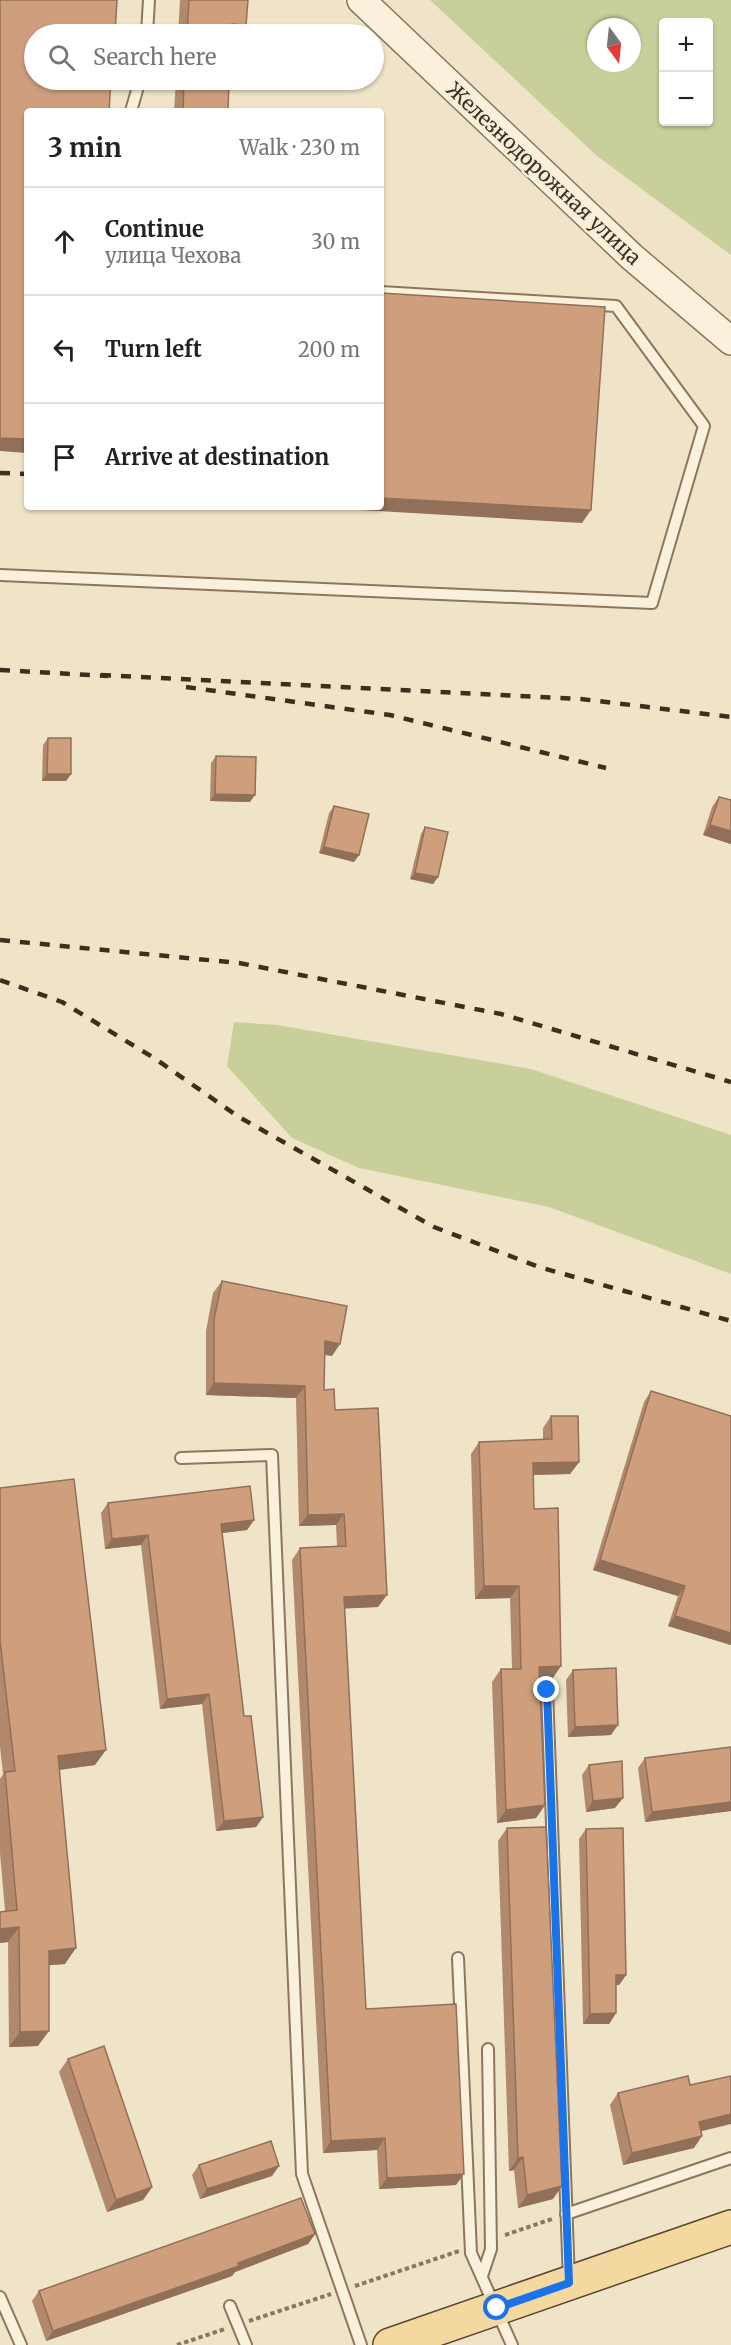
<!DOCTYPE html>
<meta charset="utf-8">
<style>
:root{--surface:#fff;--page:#f2f2f2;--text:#222;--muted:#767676;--line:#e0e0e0}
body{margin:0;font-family:Merriweather,serif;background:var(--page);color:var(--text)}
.controls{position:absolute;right:18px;top:18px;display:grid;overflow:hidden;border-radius:6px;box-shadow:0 2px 4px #0004}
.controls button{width:54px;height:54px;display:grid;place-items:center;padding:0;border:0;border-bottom:2px solid var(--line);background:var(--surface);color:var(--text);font:30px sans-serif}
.compass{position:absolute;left:587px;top:18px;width:54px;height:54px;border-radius:50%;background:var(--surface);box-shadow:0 2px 4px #0004;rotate:165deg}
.stop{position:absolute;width:18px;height:18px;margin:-14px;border:4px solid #1a73e8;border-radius:50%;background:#fff}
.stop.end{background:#1a73e8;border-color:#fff;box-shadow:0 2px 6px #0008}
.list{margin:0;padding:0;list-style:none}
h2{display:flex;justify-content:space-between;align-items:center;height:78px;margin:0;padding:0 24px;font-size:26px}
h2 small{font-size:20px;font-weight:400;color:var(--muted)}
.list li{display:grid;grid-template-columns:39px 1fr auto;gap:18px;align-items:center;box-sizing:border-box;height:108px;padding:0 24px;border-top:2px solid var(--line)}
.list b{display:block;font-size:22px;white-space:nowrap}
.list p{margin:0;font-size:20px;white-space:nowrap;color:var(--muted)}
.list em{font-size:20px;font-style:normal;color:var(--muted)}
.icon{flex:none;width:33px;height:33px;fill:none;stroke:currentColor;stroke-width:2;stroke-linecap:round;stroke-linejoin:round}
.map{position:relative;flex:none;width:731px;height:2345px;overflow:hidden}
.search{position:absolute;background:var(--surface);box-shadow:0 2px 4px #0004;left:24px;top:24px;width:360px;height:66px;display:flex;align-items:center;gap:15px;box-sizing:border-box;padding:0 21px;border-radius:33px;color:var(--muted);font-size:22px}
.panel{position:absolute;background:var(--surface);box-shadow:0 2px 4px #0004;left:24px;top:108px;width:360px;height:402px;border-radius:6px}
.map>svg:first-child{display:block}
.green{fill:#c9cf9b;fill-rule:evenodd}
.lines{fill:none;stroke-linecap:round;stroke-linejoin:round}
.service-casing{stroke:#8d765c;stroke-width:14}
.tertiary-casing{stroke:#8d765c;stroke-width:30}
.primary-casing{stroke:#5b4430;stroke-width:36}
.path{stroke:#8d765c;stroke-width:4;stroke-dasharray:4.5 3;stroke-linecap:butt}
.service{stroke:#faf1dc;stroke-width:10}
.tertiary{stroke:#faf1dc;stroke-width:27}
.primary{stroke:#f3d9a0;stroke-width:33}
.rail{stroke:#3d2e20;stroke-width:4.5;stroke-dasharray:10 10;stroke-linecap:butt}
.wall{fill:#b2896c}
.shaded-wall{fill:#916f58}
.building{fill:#cf9f7d;stroke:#916f58;stroke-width:1.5}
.route{stroke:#1a73e8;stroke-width:8}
.labels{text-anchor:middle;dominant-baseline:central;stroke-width:5;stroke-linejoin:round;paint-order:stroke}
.street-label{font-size:20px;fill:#3d2e20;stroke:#f7eed8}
</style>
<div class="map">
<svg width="731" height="2345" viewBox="0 0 731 2345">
<rect width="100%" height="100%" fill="#f0e4c8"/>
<g class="green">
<path d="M430 0H731V255L597 156ZM664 22H708V122H664ZM596 27H632V63H596Z"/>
<path d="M234 1022 277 1025 531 1069 731 1135V1274L549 1207 359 1168 292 1138 227 1066Z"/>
</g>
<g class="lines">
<g class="service-casing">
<g id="service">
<path d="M147 34 149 0"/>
<path d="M131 111 140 80"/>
<path d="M0 575 652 603 704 426 616 306 381 292"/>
<path d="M181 1458 272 1455 302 2174 361 2345"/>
<path d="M547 1690 569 2280"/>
<path d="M458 1958 471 2253 512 2345"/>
<path d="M566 2214 731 2158"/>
<path d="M482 2276 491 2249 488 2049"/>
<path d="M0 2297 21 2345"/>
<path d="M230 2306 246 2345"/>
</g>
</g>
<g class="tertiary-casing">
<path id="tertiary" d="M361 0 632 257 731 341"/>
</g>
<g class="primary-casing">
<path id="primary" d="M390 2345 731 2227"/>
</g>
<g class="path">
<path d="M505 2235 552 2219"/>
<path d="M355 2286 459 2251"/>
<path d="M249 2321 331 2294"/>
<path d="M177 2345 225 2329"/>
</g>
<use href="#service" class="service"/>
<use href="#tertiary" class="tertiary"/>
<use href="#primary" class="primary"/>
<g class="rail">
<path d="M0 473 27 474"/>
<path d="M0 670 108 676"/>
<path d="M101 675 581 699 731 717"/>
<path d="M186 687 390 715 606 768"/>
<path d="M0 940 239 963 501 1014 731 1082"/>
<path d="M0 980 62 1002 154 1058 239 1117 434 1227 539 1267 731 1321"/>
</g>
</g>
<g class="wall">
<path d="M180 0H248L246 25 239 34H178Z"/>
<path d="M176 80H229L228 111H174Z"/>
<path d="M48 738 71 774 66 781H42L43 745Z"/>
<path d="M216 756 250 802 210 801 211 763Z"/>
<path d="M719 797 731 800V844L703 835 712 807Z"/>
<path d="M334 806 359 855 354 862 319 853 329 813Z"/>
<path d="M425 827 438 877 433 884 410 879 421 834Z"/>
<path d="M222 1281 332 1356 325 1355 324 1390 335 1410 378 1607 344 1608 366 2009 456 2185 379 2189 377 2150 323 2153 292 1560 300 1548 337 1546 336 1525 299 1526 296 1398 206 1395V1331L213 1293Z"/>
<path d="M651 1391 731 1416V1645L668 1626 678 1596 593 1570 644 1402Z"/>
<path d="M551 1416 579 1462 570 1474 533 1475 534 1509 553 1678 539 1679 545 1805 536 1818 497 1823 492 1682 501 1669H512L510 1598 475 1599 471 1454 479 1442 543 1440V1428Z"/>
<path d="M0 1488 95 1765 60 1770 65 1964 49 1965 38 2046 9 2047 8 1942 0 1943V1912L5 1911 0 1853V1779L3 1774 0 1747Z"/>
<path d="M108 1503 254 1520 247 1530 222 1533 244 1716 263 1817 256 1827 216 1831 202 1704 160 1709 141 1545 105 1549 101 1513Z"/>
<path d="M573 1670 611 1735 568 1737 566 1680Z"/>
<path d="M731 1747V1811L645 1822 638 1768 645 1758Z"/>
<path d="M589 1765 615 1808 586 1812 582 1775Z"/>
<path d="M507 1828 553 2199 518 2208 514 2170 509 2171 498 1841Z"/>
<path d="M586 1829 626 1975 619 1985H616V2013L609 2024H583L579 1839Z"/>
<path d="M68 2059 152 2187 143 2200 107 2212 59 2072Z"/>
<path d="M690 2085 701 2131 694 2148 623 2165 610 2105 618 2093Z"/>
<path d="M199 2165 272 2176 200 2199 192 2175Z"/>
<path d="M315 2234 308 2244 235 2272 232 2276 46 2341 32 2301 39 2291Z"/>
</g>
<g class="shaded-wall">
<path d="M232 24 246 25 239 34H225Z"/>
<path d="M0 438 27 439V453L0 451Z"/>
<path d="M381 498 591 510 582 523 310 507H381Z"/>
<path d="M47 774H71L66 781H42Z"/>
<path d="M215 794 255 795 250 802 210 801Z"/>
<path d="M710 825 731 831V844L703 835Z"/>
<path d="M324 847 359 855 354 862 319 853Z"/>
<path d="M415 873 438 877 433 884 410 879Z"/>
<path d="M325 1341 340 1344 332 1356 317 1353Z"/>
<path d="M214 1383 305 1386 296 1398 206 1395Z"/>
<path d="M579 1462 570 1474 524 1475 533 1463Z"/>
<path d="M344 1514 336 1525 299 1526 308 1515Z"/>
<path d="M254 1520 247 1530 214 1534 221 1524Z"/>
<path d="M148 1535 141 1545 105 1549 112 1539Z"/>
<path d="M600 1560 685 1586 678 1596 593 1570Z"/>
<path d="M484 1586H519L510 1598 475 1599Z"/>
<path d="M387 1595 378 1607 335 1609 344 1597Z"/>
<path d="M675 1616 731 1633V1645L668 1626Z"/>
<path d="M561 1666 553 1678 530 1680 539 1667Z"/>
<path d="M209 1694 202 1704 160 1709 167 1699Z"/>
<path d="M618 1725 611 1735 568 1737 575 1727Z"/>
<path d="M106 1750 95 1765 48 1771 58 1756Z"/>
<path d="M623 1798 615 1808 586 1812 593 1801Z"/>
<path d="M731 1802V1811L645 1822 652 1812Z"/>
<path d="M545 1805 536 1818 497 1823 506 1810Z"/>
<path d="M263 1817 256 1827 216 1831 224 1821Z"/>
<path d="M19 1927 8 1942 0 1943V1929Z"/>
<path d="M76 1948 65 1964 38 1966 49 1951Z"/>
<path d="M616 1975H626L619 1985H609Z"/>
<path d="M616 2013 609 2024H583L590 2014Z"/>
<path d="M49 2031 38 2046 9 2047 20 2032Z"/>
<path d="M731 2114V2124L690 2134 699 2122Z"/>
<path d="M702 2136 694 2148 623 2165 632 2153Z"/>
<path d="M385 2138 377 2150 323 2153 331 2141Z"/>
<path d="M523 2157 514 2170 509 2171 518 2158Z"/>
<path d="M279 2166 272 2176 200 2199 207 2189Z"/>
<path d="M464 2174 456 2185 379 2189 387 2178Z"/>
<path d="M562 2186 553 2199 518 2208 527 2195Z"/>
<path d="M152 2187 143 2200 107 2212 116 2200Z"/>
<path d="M315 2234 308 2244 235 2272 232 2276 46 2341 53 2331Z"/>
</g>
<g class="building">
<path d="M0 0H117L115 34H34V80H111L109 111H27V439L0 438Z"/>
<path d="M189 0H248L246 25 232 24 231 34H187Z"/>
<path d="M184 80H229L228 111H183Z"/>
<path d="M381 293 605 307 591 510 381 498Z"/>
<path d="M48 738H71V774H47Z"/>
<path d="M216 756 256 757 255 795 215 794Z"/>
<path d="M719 797 731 800V831L710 825Z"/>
<path d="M334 806 369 814 359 855 324 847Z"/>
<path d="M425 827 448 832 438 877 415 873Z"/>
<path d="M222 1281 347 1306 340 1344 325 1341 324 1390 334 1389 335 1410 378 1408 387 1595 344 1597 366 2009 456 2004 464 2174 387 2178 385 2138 331 2141 300 1548 346 1546 344 1514 308 1515 305 1386 214 1383V1319Z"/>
<path d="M651 1391 731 1416V1633L675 1616 685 1586 600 1560Z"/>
<path d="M551 1416H578L579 1462 533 1463 534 1509 558 1508 561 1666 539 1667 545 1805 506 1810 501 1669H521L519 1586H484L479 1442 552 1439Z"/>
<path d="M74 1479 106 1750 58 1756 76 1948 49 1951V2031L20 2032 19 1927 0 1929V1912L17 1910 5 1772 15 1771 0 1640V1488Z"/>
<path d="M250 1486 254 1520 221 1524 244 1716H251L263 1817 224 1821 209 1694 167 1699 148 1535 112 1539 108 1503Z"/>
<path d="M616 1668 618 1725 575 1727 573 1670Z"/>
<path d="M731 1747V1802L652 1812 645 1758Z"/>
<path d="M622 1761 623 1798 593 1801 589 1765Z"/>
<path d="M546 1827 562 2186 527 2195 523 2157 518 2158 507 1828Z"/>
<path d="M623 1828 626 1975H616V2013L590 2014 586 1829Z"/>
<path d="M104 2046 152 2187 116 2200 68 2059Z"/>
<path d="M688 2076 690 2085 731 2076V2114L699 2122 702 2136 632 2153 618 2093Z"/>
<path d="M271 2141 279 2166 207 2189 199 2165Z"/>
<path d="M301 2198 315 2234 238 2263 239 2266 53 2331 39 2291Z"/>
</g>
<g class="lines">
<path class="route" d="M497 2308 569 2283 547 1690"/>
</g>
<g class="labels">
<g class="street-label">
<text transform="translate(544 173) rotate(43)">Железнодорожная улица</text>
</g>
</g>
</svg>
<div class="controls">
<button>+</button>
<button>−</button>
</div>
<svg class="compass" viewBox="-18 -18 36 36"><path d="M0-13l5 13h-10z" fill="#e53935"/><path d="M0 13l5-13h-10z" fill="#767676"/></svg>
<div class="stop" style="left:497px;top:2308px"></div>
<div class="stop end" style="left:547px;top:1690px"></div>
<div class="search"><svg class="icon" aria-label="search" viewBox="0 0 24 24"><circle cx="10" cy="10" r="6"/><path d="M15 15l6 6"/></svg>Search here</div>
<section class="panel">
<h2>3 min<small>Walk · 230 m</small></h2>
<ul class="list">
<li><svg class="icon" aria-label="ahead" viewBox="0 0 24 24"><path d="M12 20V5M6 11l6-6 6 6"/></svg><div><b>Continue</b><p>улица Чехова</p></div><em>30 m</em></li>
<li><svg class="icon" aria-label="left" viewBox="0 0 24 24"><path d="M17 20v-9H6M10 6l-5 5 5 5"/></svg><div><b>Turn left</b></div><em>200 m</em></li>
<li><svg class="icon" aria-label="arrive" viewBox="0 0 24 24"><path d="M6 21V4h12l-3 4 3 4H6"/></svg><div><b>Arrive at destination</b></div></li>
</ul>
</section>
</div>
